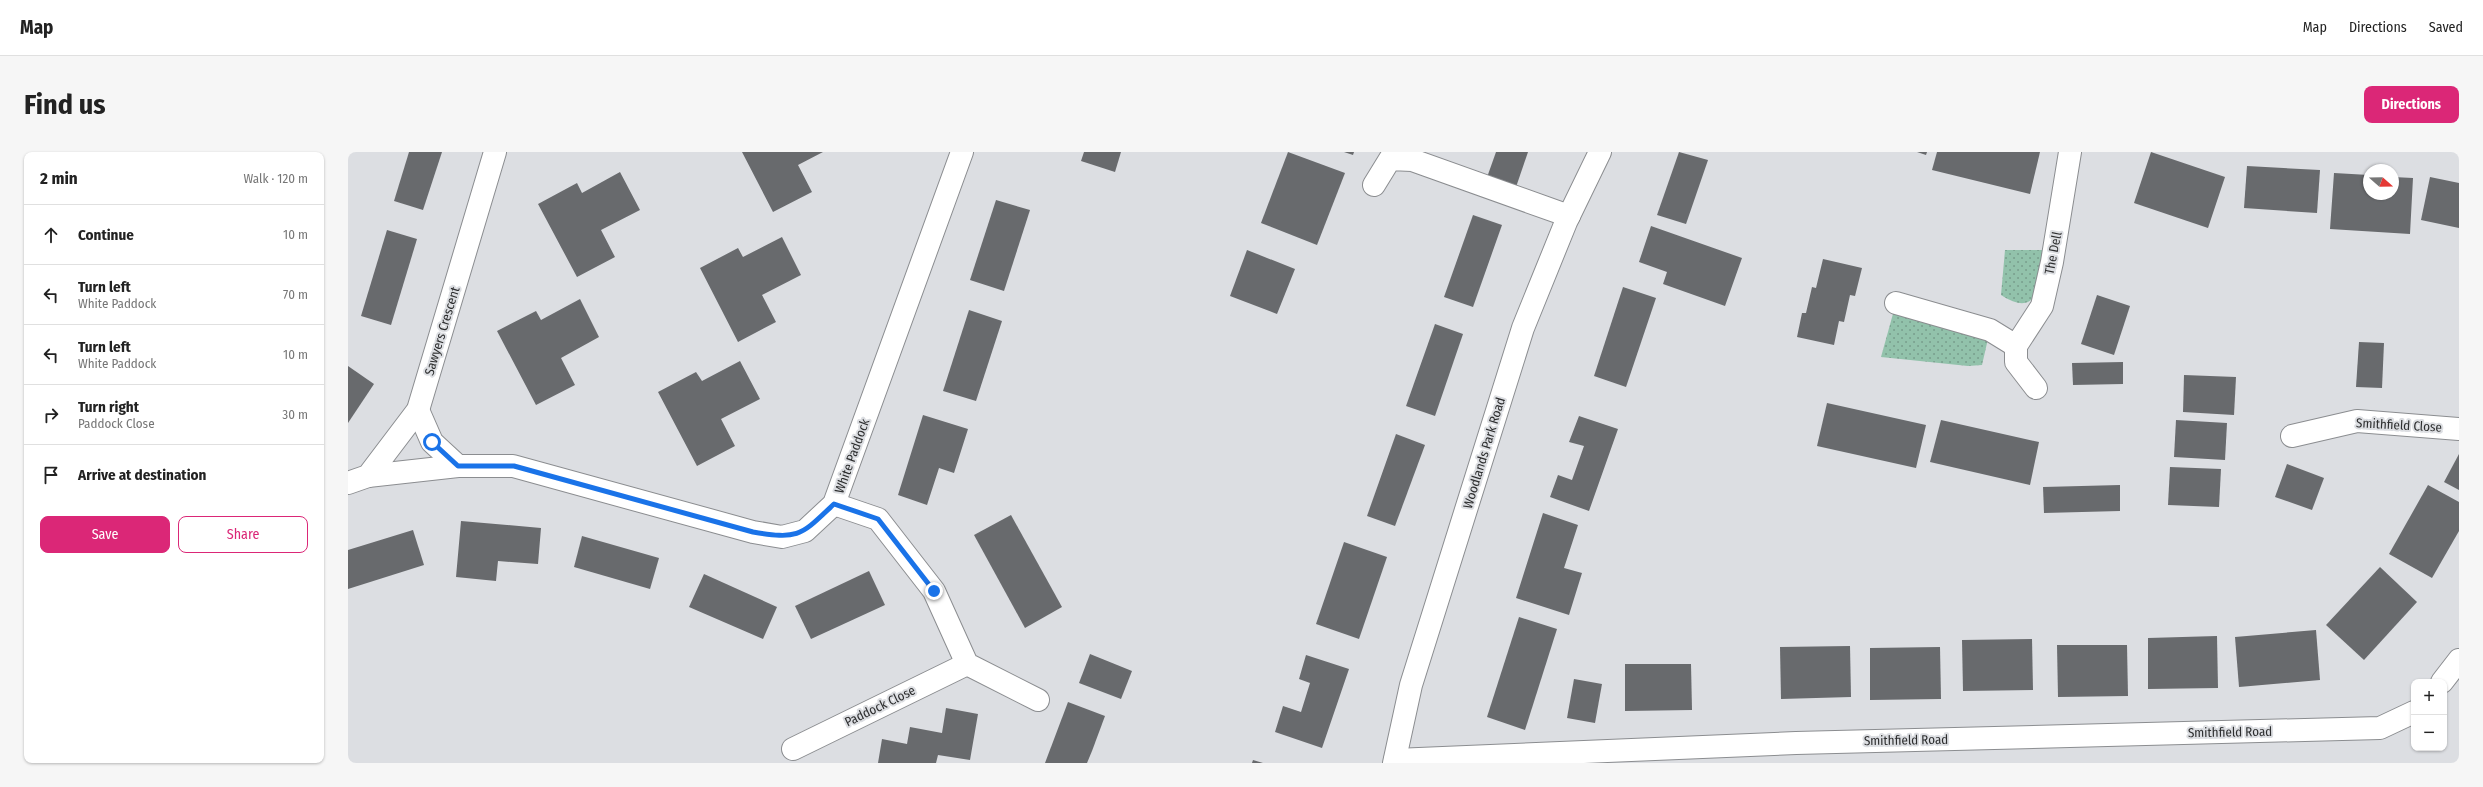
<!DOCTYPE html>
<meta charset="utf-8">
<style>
:root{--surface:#fff;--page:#f6f6f6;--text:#222;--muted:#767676;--line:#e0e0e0;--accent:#db2777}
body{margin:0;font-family:"Fira Sans Condensed",sans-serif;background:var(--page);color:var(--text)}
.controls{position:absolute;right:12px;bottom:12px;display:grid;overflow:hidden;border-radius:8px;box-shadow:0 1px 3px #0004}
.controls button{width:36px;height:36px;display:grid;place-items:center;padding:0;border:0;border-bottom:1px solid var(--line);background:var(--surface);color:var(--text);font:20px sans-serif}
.compass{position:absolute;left:2015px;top:12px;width:36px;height:36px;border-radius:50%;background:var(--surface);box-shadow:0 1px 3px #0004;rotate:110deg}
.stop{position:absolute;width:12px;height:12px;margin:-9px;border:3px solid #1a73e8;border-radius:50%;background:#fff}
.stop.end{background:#1a73e8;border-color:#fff;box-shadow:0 1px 4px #0008}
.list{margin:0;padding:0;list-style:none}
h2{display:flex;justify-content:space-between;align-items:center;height:52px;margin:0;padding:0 16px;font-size:17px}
h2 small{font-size:13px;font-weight:400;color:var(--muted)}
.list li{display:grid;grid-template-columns:26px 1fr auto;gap:12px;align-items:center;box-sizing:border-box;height:60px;padding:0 16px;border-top:1px solid var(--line)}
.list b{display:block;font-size:15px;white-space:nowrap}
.list p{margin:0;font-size:13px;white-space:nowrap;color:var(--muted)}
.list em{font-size:13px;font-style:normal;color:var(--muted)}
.actions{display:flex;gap:8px;padding:12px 16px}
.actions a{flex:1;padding:9px 0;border:1px solid var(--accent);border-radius:8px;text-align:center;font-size:14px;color:var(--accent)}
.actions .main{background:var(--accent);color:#fff}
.icon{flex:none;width:22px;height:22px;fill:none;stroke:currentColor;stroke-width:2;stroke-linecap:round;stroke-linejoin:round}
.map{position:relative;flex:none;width:2111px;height:611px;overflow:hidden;border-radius:8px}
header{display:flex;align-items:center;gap:24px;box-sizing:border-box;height:56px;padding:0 20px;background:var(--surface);border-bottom:1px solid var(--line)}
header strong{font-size:19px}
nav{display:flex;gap:22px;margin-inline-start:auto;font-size:14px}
.intro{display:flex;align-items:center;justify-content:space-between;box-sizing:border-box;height:96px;padding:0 24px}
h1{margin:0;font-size:28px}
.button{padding:10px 18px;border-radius:8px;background:var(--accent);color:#fff;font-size:14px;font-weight:700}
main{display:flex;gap:24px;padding:0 24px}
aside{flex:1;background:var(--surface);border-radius:8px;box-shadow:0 1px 3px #0004}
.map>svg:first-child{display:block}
.grass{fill:url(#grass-dots)}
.building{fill:#686a6d}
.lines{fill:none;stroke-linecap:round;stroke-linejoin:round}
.minor-casing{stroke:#8b8d90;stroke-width:24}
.minor{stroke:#fff;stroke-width:22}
.route{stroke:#1a73e8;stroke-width:5}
.labels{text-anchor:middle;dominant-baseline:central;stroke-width:4;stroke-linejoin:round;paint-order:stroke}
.street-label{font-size:13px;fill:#2d2e2f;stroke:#dcdee2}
</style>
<header>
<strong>Map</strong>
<nav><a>Map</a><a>Directions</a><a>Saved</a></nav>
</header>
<div class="intro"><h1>Find us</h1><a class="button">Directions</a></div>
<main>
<aside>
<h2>2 min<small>Walk · 120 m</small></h2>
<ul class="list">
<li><svg class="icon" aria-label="ahead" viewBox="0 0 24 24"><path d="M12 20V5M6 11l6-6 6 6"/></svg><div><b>Continue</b></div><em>10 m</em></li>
<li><svg class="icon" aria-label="left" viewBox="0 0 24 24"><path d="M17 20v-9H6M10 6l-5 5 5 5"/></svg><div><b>Turn left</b><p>White Paddock</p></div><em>70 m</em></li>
<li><svg class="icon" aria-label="left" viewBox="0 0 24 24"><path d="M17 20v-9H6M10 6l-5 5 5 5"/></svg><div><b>Turn left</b><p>White Paddock</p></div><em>10 m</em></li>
<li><svg class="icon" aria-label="right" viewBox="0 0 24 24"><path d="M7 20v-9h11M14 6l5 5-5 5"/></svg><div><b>Turn right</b><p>Paddock Close</p></div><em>30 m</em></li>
<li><svg class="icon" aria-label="arrive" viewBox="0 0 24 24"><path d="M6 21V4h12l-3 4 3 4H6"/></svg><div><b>Arrive at destination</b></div></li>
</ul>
<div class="actions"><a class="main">Save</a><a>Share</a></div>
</aside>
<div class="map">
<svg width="2111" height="611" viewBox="0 0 2111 611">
<defs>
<pattern id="grass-dots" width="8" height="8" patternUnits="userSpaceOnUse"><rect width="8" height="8" fill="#92c2ab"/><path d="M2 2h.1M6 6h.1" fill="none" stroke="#789e8c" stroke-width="1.8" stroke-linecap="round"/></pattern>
</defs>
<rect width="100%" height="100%" fill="#dcdee2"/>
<g class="grass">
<path d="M1657 98H1700C1692 127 1693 169 1653 143Z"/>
<path d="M1548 151 1642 178 1634 213 1620 214 1533 205Z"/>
</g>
<g class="building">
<path d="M61 0H94L75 58 46 49Z"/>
<path d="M394 0H475L450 13 464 40 425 60Z"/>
<path d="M736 0H773L767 20 733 9Z"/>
<path d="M940 0 997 21 969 93 913 71Z"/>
<path d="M996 0H1006L1005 3Z"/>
<path d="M1148 0H1180L1166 41 1137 31Z"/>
<path d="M1331 0 1360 8 1338 72 1309 63Z"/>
<path d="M1569 0H1579L1578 3Z"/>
<path d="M1589 0H1692L1682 42 1584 18Z"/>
<path d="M1803 0 1877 25 1860 76 1786 51Z"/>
<path d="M1899 14 1972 18 1969 61 1896 56Z"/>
<path d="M272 20 292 58 253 78 267 105 229 125 190 52 229 31 234 41Z"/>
<path d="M1986 21 2021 23V42H2045V25L2065 26 2062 82 1982 77Z"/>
<path d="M2082 25 2111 31V76L2073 68Z"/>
<path d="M648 48 682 58 656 139 622 128Z"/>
<path d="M1125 63 1154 73 1125 155 1096 145Z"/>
<path d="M1303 74 1394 106 1377 154 1315 132 1319 120 1291 110Z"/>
<path d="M39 78 69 87 43 173 13 164Z"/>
<path d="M434 85 453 123 414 143 428 170 390 190 352 116 390 96 395 105Z"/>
<path d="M899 98 947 117 929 162 882 144Z"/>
<path d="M1475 107 1514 116 1507 144 1502 143 1496 170 1491 169 1486 193 1449 185 1454 161H1458L1464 135 1468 136Z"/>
<path d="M1275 135 1308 146 1278 235 1246 224Z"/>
<path d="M1749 143 1782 154 1766 203 1733 192Z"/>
<path d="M232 147 251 185 213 206 227 233 188 253 149 179 188 159 193 168Z"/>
<path d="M621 158 654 169 628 249 595 239Z"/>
<path d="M1087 172 1115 182 1087 264 1058 254Z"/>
<path d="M2011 190 2036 191 2034 236 2008 235Z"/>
<path d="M392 209 412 247 373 267 387 294 349 314 310 240 348 220 354 229Z"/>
<path d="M1775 210V232L1725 233 1724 211Z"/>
<path d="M0 214 26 232 0 271Z"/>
<path d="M1836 223 1888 225 1886 263 1835 260Z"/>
<path d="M1479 251 1578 273 1568 316 1469 294Z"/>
<path d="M575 263 620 277 606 321 591 316 579 353 550 343Z"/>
<path d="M1231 264 1270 277 1241 359 1202 345 1210 323 1224 328 1236 294 1221 290Z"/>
<path d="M1593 268 1691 290 1682 333 1582 310Z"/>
<path d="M1828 268 1879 271 1877 308 1826 305Z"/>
<path d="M1048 282 1077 293 1047 374 1019 364Z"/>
<path d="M2111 302V338L2096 330Z"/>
<path d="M1939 312 1976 326 1964 358 1927 345Z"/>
<path d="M1822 315 1873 317 1871 355 1820 353Z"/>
<path d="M1772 333V359L1696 361 1695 335Z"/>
<path d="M2080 333 2111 350V379L2084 426 2041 402Z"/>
<path d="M1195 361 1230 373 1216 416 1234 421 1221 463 1168 446Z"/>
<path d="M663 363 714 455 677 476 626 383Z"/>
<path d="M113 369 193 376 190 412 150 409 148 429 108 425Z"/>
<path d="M65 378 76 413 0 437V398Z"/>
<path d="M234 384 311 406 302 437 226 415Z"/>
<path d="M996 390 1039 405 1011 487 968 472Z"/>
<path d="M2032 415 2069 450 2016 508 1978 473Z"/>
<path d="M521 419 537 453 463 487 447 454Z"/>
<path d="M356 422 429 455 415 487 341 455Z"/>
<path d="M1171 465 1209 477 1177 578 1139 565Z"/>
<path d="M1968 478 1972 528 1891 535 1887 485Z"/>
<path d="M1869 484 1870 536 1800 537V486Z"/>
<path d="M1684 487 1685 538 1615 539 1614 488Z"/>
<path d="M1709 493H1779L1780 544 1710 545Z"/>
<path d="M1502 494 1503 545 1433 547 1432 495Z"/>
<path d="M1592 495 1593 547 1522 548V496Z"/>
<path d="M742 502 784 519 773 547 731 531Z"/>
<path d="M958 503 1001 517 974 596 927 580 935 554 953 560 962 531 951 527Z"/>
<path d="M1277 512H1343L1344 558 1277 559Z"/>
<path d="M1226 527 1254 532 1247 571 1219 566Z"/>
<path d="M720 550 757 564 744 599 739 611H697Z"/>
<path d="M598 556 630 562 622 608 590 603 588 611H530L534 587 559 592 562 575 594 581Z"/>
<path d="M905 608 915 611H904Z"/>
</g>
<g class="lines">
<g class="minor-casing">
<g id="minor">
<path d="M1026 33 1042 7 1064 8 1221 64"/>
<path d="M1548 151 1642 178 1668 194 1694 154 1704 110 1722 0"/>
<path d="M1668 194V210L1688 236"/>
<path d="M70 258 84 290 110 314"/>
<path d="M1944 284 2009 269 2111 277"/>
<path d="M20 324 110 314H165L405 380 434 385 457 379 486 352 614 0"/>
<path d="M0 331 20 324 70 258 147 0"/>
<path d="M486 352 530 367 586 439 619 512 690 548"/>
<path d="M2094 530 2111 508"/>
<path d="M445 597 619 512"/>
<path d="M1047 608 1448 591 2032 576 2066 560"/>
<path d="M1046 611 1063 533 1175 176 1218 70 1252 0"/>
</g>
</g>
<use href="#minor" class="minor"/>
</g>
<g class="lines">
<path class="route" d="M84 290 110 314H166L405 380C452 388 453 383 486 352L530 367 586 439"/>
</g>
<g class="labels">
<g class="street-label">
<text transform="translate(1705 101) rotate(-79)">The Dell</text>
<text transform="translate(94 179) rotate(-73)">Sawyers Crescent</text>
<text transform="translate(2051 273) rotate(3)">Smithfield Close</text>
<text transform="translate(1136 301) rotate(-73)">Woodlands Park Road</text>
<text transform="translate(504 304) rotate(-70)">White Paddock</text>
<text transform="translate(532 554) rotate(-26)">Paddock Close</text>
<text transform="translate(1882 580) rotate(-1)">Smithfield Road</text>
<text transform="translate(1558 588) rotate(-1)">Smithfield Road</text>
</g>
</g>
</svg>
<div class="controls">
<button>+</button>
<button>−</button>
</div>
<svg class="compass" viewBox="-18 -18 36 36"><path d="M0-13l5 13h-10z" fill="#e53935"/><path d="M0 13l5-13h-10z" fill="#767676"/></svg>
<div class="stop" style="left:84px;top:290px"></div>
<div class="stop end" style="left:586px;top:439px"></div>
</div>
</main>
